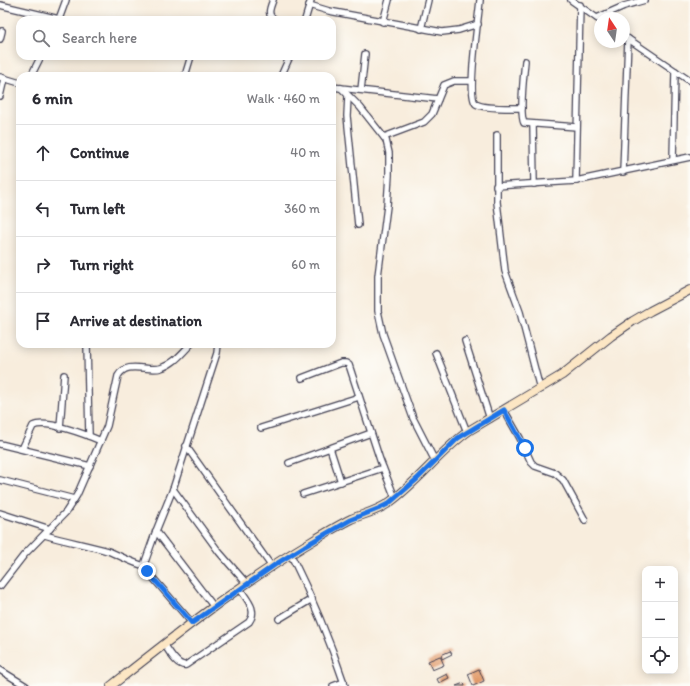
<!DOCTYPE html>
<meta charset="utf-8">
<style>
:root{--surface:#fff;--page:#f7f7f7;--text:#2b2b33;--muted:#7c7c81;--line:#e1e1e2}
body{margin:0;font-family:Itim,sans-serif;background:var(--page);color:var(--text)}
.controls{position:absolute;right:12px;bottom:12px;display:grid;overflow:hidden;border-radius:8px;box-shadow:0 2px 10px #0003}
.controls button{width:36px;height:36px;display:grid;place-items:center;padding:0;border:0;border-bottom:1px solid var(--line);background:var(--surface);color:var(--text);font:20px sans-serif}
.compass{position:absolute;left:594px;top:12px;width:36px;height:36px;border-radius:50%;background:var(--surface);box-shadow:0 2px 10px #0003;rotate:347deg}
.stop{position:absolute;width:12px;height:12px;margin:-9px;border:3px solid #1a73e8;border-radius:50%;background:#fff}
.stop.end{background:#1a73e8;border-color:#fff;box-shadow:0 1px 4px #0008}
.list{margin:0;padding:0;list-style:none}
h2{display:flex;justify-content:space-between;align-items:center;height:52px;margin:0;padding:0 16px;font-size:17px}
h2 small{font-size:13px;font-weight:400;color:var(--muted)}
.list li{display:grid;grid-template-columns:26px 1fr auto;gap:12px;align-items:center;box-sizing:border-box;height:56px;padding:0 16px;border-top:1px solid var(--line)}
.list b{display:block;font-size:15px;white-space:nowrap}
.list em{font-size:13px;font-style:normal;color:var(--muted)}
.icon{flex:none;width:22px;height:22px;fill:none;stroke:currentColor;stroke-width:2;stroke-linecap:round;stroke-linejoin:round}
.map{position:relative;flex:none;width:690px;height:686px;overflow:hidden}
.search{position:absolute;background:var(--surface);box-shadow:0 2px 10px #0003;left:16px;top:16px;width:320px;height:44px;display:flex;align-items:center;gap:10px;box-sizing:border-box;padding:0 14px;border-radius:12px;color:var(--muted);font-size:15px}
.panel{position:absolute;background:var(--surface);box-shadow:0 2px 10px #0003;left:16px;top:72px;width:320px;height:276px;border-radius:12px}
.map>svg:first-child{display:block}
.building{fill:#e19968}
.lines{fill:none;stroke-linecap:round;stroke-linejoin:round}
.street-casing{stroke:#424053;stroke-width:8}
.secondary-casing{stroke:#424053;stroke-width:10}
.street{stroke:#fff;stroke-width:5.5}
.secondary{stroke:#fce6c4;stroke-width:8}
.route{stroke:#1a73e8;stroke-width:5}
</style>
<div class="map">
<svg width="690" height="686" viewBox="0 0 690 686">
<rect width="100%" height="100%" fill="#fdfcf7"/>
<filter id="ink" filterUnits="userSpaceOnUse"><feTurbulence type="fractalNoise" baseFrequency=".025" numOctaves="2"/><feDisplacementMap in="SourceGraphic" scale="8" xChannelSelector="R" yChannelSelector="G"/><feConvolveMatrix kernelMatrix="1 2 1 2 8 2 1 2 1" color-interpolation-filters="sRGB"/></filter>
<filter id="wash" filterUnits="userSpaceOnUse"><feTurbulence type="fractalNoise" baseFrequency=".012" numOctaves="4" result="noise"/><feDisplacementMap in="SourceGraphic" scale="16" xChannelSelector="R" yChannelSelector="G"/><feGaussianBlur stdDeviation="0.9" result="paint"/><feColorMatrix in="noise" values="0 0 0 0 0 0 0 0 0 0 0 0 0 0 0 0 0 1.4 0 .05"/><feComposite in="paint" operator="in"/></filter>
<g filter="url(#wash)">
<rect width="100%" height="100%" fill="#f8eddd"/>
<g id="blocks">
<g class="building">
<path d="M450 651 452 654 442 659 441 655Z"/>
<path d="M440 656 444 665 432 670 428 661Z"/>
<path d="M479 669 484 681 473 686 468 674Z"/>
<path d="M447 674 449 678 439 683 437 679Z"/>
<path d="M464 683 465 686H456Z"/>
</g>
</g>
</g>
<g filter="url(#ink)">
<use href="#blocks" fill-opacity="0" stroke="#424053" stroke-width="1"/>
<g class="lines">
<g class="street-casing">
<g id="street">
<path d="M273 0C270 8 266 16 276 20"/>
<path d="M480 0C479 15 466 97 476 104 483 109 513 108 522 108"/>
<path d="M571 0 598 19"/>
<path d="M0 5 59 19 66 0"/>
<path d="M309 5 329 11 442 32 459 30 478 24"/>
<path d="M597 18 624 6 645 0"/>
<path d="M305 20 311 0"/>
<path d="M383 22 389 0"/>
<path d="M421 29 428 0"/>
<path d="M624 36 690 81"/>
<path d="M0 39 2 31"/>
<path d="M525 61C524 73 519 114 524 123L577 127"/>
<path d="M31 76 41 56"/>
<path d="M185 76 191 56"/>
<path d="M281 76 290 56"/>
<path d="M0 77 20 83"/>
<path d="M332 87 438 99"/>
<path d="M341 88 360 107 386 140 389 153V175L387 206 378 276V311L383 334 413 418 435 461"/>
<path d="M361 90 365 54"/>
<path d="M0 96 4 79"/>
<path d="M348 96 347 116 358 225"/>
<path d="M533 124 534 184"/>
<path d="M497 135V202L505 271 520 312 540 389"/>
<path d="M384 137 424 122 432 114 444 85 454 81H472"/>
<path d="M673 160 675 71"/>
<path d="M623 172 628 39"/>
<path d="M576 181 580 5"/>
<path d="M496 186 576 181 690 157"/>
<path d="M465 341 490 419"/>
<path d="M87 344 89 436"/>
<path d="M436 353 467 432"/>
<path d="M302 378 341 363H346L349 365 380 460 395 498"/>
<path d="M504 410 520 438 531 462 535 466 555 473 563 480 585 520"/>
<path d="M60 428 64 375"/>
<path d="M261 428 359 397"/>
<path d="M0 444 90 466"/>
<path d="M186 446 272 567"/>
<path d="M330 448 341 482"/>
<path d="M22 449 33 426C46 419 87 435 101 441"/>
<path d="M289 463 371 433"/>
<path d="M0 480 74 499"/>
<path d="M173 489 219 552 247 584"/>
<path d="M303 494 383 468"/>
<path d="M0 513 50 529"/>
<path d="M156 531 214 607"/>
<path d="M45 535C65 541 87 545 108 551 121 556 132 563 145 566"/>
<path d="M291 555C312 597 330 641 345 686"/>
<path d="M0 586 24 555 66 512 77 495 107 426 118 376C127 360 147 372 161 368 174 364 182 353 191 344"/>
<path d="M279 619 312 599"/>
<path d="M192 623 147 571 145 566V562L156 531 173 489 217 353 218 344"/>
<path d="M164 644C169 651 177 667 186 665L249 622C258 610 247 600 240 589"/>
<path d="M0 670 26 686"/>
<path d="M333 686 344 682"/>
</g>
</g>
<g class="secondary-casing">
<path id="secondary" d="M111 686C173 637 236 587 304 546 319 537 335 527 351 519 364 514 378 511 390 502 419 481 441 450 470 430L562 375 611 336 633 321 650 311 690 290"/>
</g>
<use href="#street" class="street"/>
<use href="#secondary" class="secondary"/>
</g>
</g>
<g class="lines" filter="url(#ink)">
<path class="route" d="M147 571 192 623 276 564 305 546 350 520 380 508 388 504 417 479 458 438 504 410 525 448"/>
</g>
</svg>
<div class="controls">
<button>+</button>
<button>−</button>
<button><svg class="icon" aria-label="locate" viewBox="0 0 24 24"><circle cx="12" cy="12" r="6"/><path d="M12 2v4M12 18v4M2 12h4M18 12h4"/></svg></button>
</div>
<svg class="compass" viewBox="-18 -18 36 36"><path d="M0-13l5 13h-10z" fill="#e53935"/><path d="M0 13l5-13h-10z" fill="#7c7c81"/></svg>
<div class="stop" style="left:525px;top:448px"></div>
<div class="stop end" style="left:147px;top:571px"></div>
<div class="search"><svg class="icon" aria-label="search" viewBox="0 0 24 24"><circle cx="10" cy="10" r="6"/><path d="M15 15l6 6"/></svg>Search here</div>
<section class="panel">
<h2>6 min<small>Walk · 460 m</small></h2>
<ul class="list">
<li><svg class="icon" aria-label="ahead" viewBox="0 0 24 24"><path d="M12 20V5M6 11l6-6 6 6"/></svg><div><b>Continue</b></div><em>40 m</em></li>
<li><svg class="icon" aria-label="left" viewBox="0 0 24 24"><path d="M17 20v-9H6M10 6l-5 5 5 5"/></svg><div><b>Turn left</b></div><em>360 m</em></li>
<li><svg class="icon" aria-label="right" viewBox="0 0 24 24"><path d="M7 20v-9h11M14 6l5 5-5 5"/></svg><div><b>Turn right</b></div><em>60 m</em></li>
<li><svg class="icon" aria-label="arrive" viewBox="0 0 24 24"><path d="M6 21V4h12l-3 4 3 4H6"/></svg><div><b>Arrive at destination</b></div></li>
</ul>
</section>
</div>
